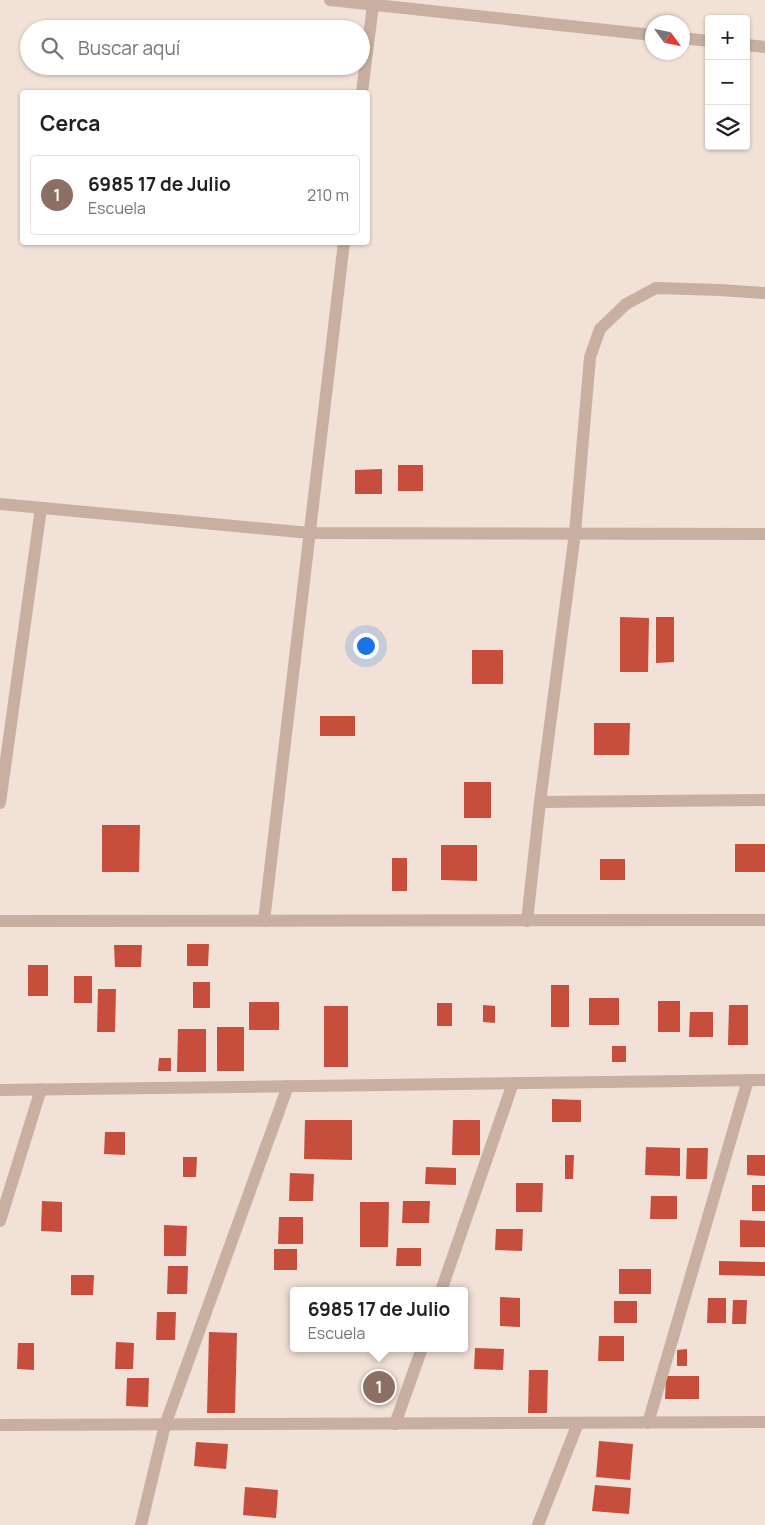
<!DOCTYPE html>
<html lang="es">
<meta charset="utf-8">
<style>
:root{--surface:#fff;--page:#f6f6f6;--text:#202124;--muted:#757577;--line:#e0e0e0;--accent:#1a5451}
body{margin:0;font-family:Manrope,sans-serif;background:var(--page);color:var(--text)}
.controls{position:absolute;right:15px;top:15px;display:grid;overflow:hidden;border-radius:5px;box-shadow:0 1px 4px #0004}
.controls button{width:45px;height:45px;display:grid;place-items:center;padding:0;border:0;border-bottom:1px solid var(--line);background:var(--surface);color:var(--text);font:25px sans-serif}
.compass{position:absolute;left:645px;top:15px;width:45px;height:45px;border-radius:50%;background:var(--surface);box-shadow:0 1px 4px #0004;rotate:123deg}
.you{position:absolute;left:365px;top:645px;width:18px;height:18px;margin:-12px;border:4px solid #fff;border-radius:50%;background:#1a73e8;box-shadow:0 0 0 8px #1a73e833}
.badge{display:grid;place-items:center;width:32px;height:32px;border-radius:50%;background:var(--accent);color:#fff;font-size:16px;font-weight:700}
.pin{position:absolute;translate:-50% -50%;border:2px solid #fff;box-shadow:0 1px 5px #0006}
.popup{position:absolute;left:290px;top:1287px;width:178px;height:65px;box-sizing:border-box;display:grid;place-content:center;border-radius:5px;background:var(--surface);filter:drop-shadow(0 1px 4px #0005);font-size:16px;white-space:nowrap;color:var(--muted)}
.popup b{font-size:19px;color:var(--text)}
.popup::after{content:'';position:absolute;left:50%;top:100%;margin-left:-10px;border:10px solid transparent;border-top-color:var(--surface)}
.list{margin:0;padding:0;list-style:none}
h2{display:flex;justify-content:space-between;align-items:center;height:65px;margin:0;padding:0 20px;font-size:21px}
h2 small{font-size:16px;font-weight:400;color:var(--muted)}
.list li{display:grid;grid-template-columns:32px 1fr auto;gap:15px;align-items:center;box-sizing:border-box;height:80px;margin:0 10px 10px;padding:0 10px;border:1px solid var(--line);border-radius:5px}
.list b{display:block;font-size:19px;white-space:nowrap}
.list p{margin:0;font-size:16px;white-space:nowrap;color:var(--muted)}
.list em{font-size:16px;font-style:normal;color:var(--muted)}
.icon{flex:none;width:28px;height:28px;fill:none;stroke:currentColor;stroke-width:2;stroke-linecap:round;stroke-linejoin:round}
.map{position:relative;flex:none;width:765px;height:1525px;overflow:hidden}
.search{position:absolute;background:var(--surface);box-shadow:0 1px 4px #0004;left:20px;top:20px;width:350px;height:55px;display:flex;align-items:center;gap:12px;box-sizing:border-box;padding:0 18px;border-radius:28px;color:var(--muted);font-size:19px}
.panel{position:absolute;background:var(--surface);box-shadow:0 1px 4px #0004;left:20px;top:90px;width:350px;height:155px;border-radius:5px}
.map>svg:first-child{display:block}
.building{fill:#c74e3d}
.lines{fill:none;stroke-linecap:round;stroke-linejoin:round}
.minor{stroke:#c8afa2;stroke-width:12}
</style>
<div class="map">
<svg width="765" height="1525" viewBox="0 0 765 1525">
<rect width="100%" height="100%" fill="#f1e1d6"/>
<g class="building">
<rect x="398" y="465" width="25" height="26"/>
<path d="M382 469V494H355V470Z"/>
<path d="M620 617 649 618 648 672H620Z"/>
<path d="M656 617H674V662L656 663Z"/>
<rect x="472" y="650" width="31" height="34"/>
<rect x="320" y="716" width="35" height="20"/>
<path d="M594 723H630L629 755H594Z"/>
<rect x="464" y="782" width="27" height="36"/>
<path d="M102 825H140L139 872H102Z"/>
<rect x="735" y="844" width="30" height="28"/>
<path d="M441 845H477V881L441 880Z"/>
<rect x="392" y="858" width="15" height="33"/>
<rect x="600" y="859" width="25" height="21"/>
<path d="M187 944H209L208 966H187Z"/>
<path d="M114 945H142L141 967H115Z"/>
<rect x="28" y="965" width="20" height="31"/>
<rect x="74" y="976" width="18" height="27"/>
<rect x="193" y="982" width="17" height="26"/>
<rect x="551" y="985" width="18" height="42"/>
<path d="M98 989H116L115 1032H97Z"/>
<rect x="589" y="998" width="30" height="27"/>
<rect x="658" y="1001" width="22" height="31"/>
<rect x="249" y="1002" width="30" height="28"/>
<rect x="437" y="1003" width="15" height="23"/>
<path d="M483 1005 495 1006V1023L483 1022Z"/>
<path d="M729 1005H748V1045H728Z"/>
<rect x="324" y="1006" width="24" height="61"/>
<path d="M690 1012H713V1037H689Z"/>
<rect x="217" y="1027" width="27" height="44"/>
<path d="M178 1029H206V1072H177Z"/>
<rect x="612" y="1046" width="14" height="16"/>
<path d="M159 1058H171V1071H158Z"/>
<path d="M552 1099 581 1100V1122H552Z"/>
<path d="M305 1120H352V1160L304 1159Z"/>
<path d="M453 1120H480V1155H452Z"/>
<path d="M105 1132H125V1155L104 1154Z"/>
<path d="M646 1147 680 1148V1176L645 1175Z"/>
<path d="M687 1148H708L707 1179H686Z"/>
<path d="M565 1155H574L573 1179H565Z"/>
<path d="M747 1155H765V1176L747 1175Z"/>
<path d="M183 1157H197L196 1177H183Z"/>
<path d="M426 1167 456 1168V1185L425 1184Z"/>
<path d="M290 1173 314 1174 313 1201H289Z"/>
<path d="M516 1183H543L542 1212H516Z"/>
<rect x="752" y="1185" width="13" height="26"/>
<path d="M651 1196H677V1219H650Z"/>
<path d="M42 1201 62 1202V1232L41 1231Z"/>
<path d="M403 1201H430L429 1223H402Z"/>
<path d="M360 1202H389L388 1247H360Z"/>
<path d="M279 1217H303V1244H278Z"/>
<path d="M740 1220 765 1221V1247H740Z"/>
<path d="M164 1225 187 1226 186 1256H164Z"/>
<path d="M496 1229H523L522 1251 495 1250Z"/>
<path d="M397 1248H421V1266H396Z"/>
<rect x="274" y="1249" width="23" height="21"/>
<path d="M719 1261 765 1262V1276L719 1275Z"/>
<path d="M168 1266H188L187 1294H167Z"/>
<rect x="619" y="1269" width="32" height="25"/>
<path d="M71 1275H94L93 1295H71Z"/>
<path d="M500 1297 520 1298V1327L500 1326Z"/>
<path d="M708 1298H726V1323H707Z"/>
<path d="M733 1300H747L746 1324H732Z"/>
<rect x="614" y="1301" width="23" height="22"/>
<path d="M157 1312H176L175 1340H156Z"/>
<rect x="291" y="1317" width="3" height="9"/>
<path d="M209 1332 237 1333 235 1413H207Z"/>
<path d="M599 1336H624V1361H598Z"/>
<path d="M116 1342 134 1343 133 1369H115Z"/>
<path d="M18 1343H34V1370L17 1369Z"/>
<path d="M475 1348 504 1349 503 1370 474 1369Z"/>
<path d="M687 1349V1366H677V1350Z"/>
<path d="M529 1370H548L547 1413H528Z"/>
<path d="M666 1376H699V1399H665Z"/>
<path d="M127 1378H149L148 1407 126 1406Z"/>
<path d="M599 1441 633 1444 630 1480 596 1477Z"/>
<path d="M196 1442 228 1444 226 1469 194 1466Z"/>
<path d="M595 1485 631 1488 629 1514 592 1511Z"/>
<path d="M245 1487 278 1490 276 1518 243 1515Z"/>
</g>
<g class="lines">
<g class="minor">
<path d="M330 0 652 35"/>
<path d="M682 38 709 41"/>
<path d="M746 45 765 47"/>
<path d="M362 92 373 5"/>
<path d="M0 504 310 533 765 534"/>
<path d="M540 802 765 800"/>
<path d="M0 803 41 508"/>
<path d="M0 921 765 920"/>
<path d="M264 921 344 242"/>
<path d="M527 921 540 802 575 533 590 357 600 329 626 304 656 288 720 290 765 293"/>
<path d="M0 1090 765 1080"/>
<path d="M0 1221 41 1089"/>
<path d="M441 1291 513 1083"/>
<path d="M648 1423 748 1080"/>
<path d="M395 1424 422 1348"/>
<path d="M0 1425 765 1422"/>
<path d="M141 1525 165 1425 288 1086"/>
<path d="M538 1525 578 1423"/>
</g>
</g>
</svg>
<div class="controls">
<button>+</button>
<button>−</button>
<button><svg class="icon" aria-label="layers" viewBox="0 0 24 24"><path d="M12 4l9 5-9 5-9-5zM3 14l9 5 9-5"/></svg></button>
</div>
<svg class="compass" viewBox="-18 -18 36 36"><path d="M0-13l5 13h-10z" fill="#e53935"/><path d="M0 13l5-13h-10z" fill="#757577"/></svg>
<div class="you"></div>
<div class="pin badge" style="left:379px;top:1387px;background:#8d6e63">1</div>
<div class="popup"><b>6985 17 de Julio</b>Escuela</div>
<div class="search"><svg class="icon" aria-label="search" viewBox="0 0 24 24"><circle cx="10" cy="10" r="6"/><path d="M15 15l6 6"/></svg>Buscar aquí</div>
<section class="panel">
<h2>Cerca<small></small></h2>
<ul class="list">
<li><span class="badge" style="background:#8d6e63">1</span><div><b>6985 17 de Julio</b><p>Escuela</p></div><em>210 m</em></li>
</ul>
</section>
</div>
